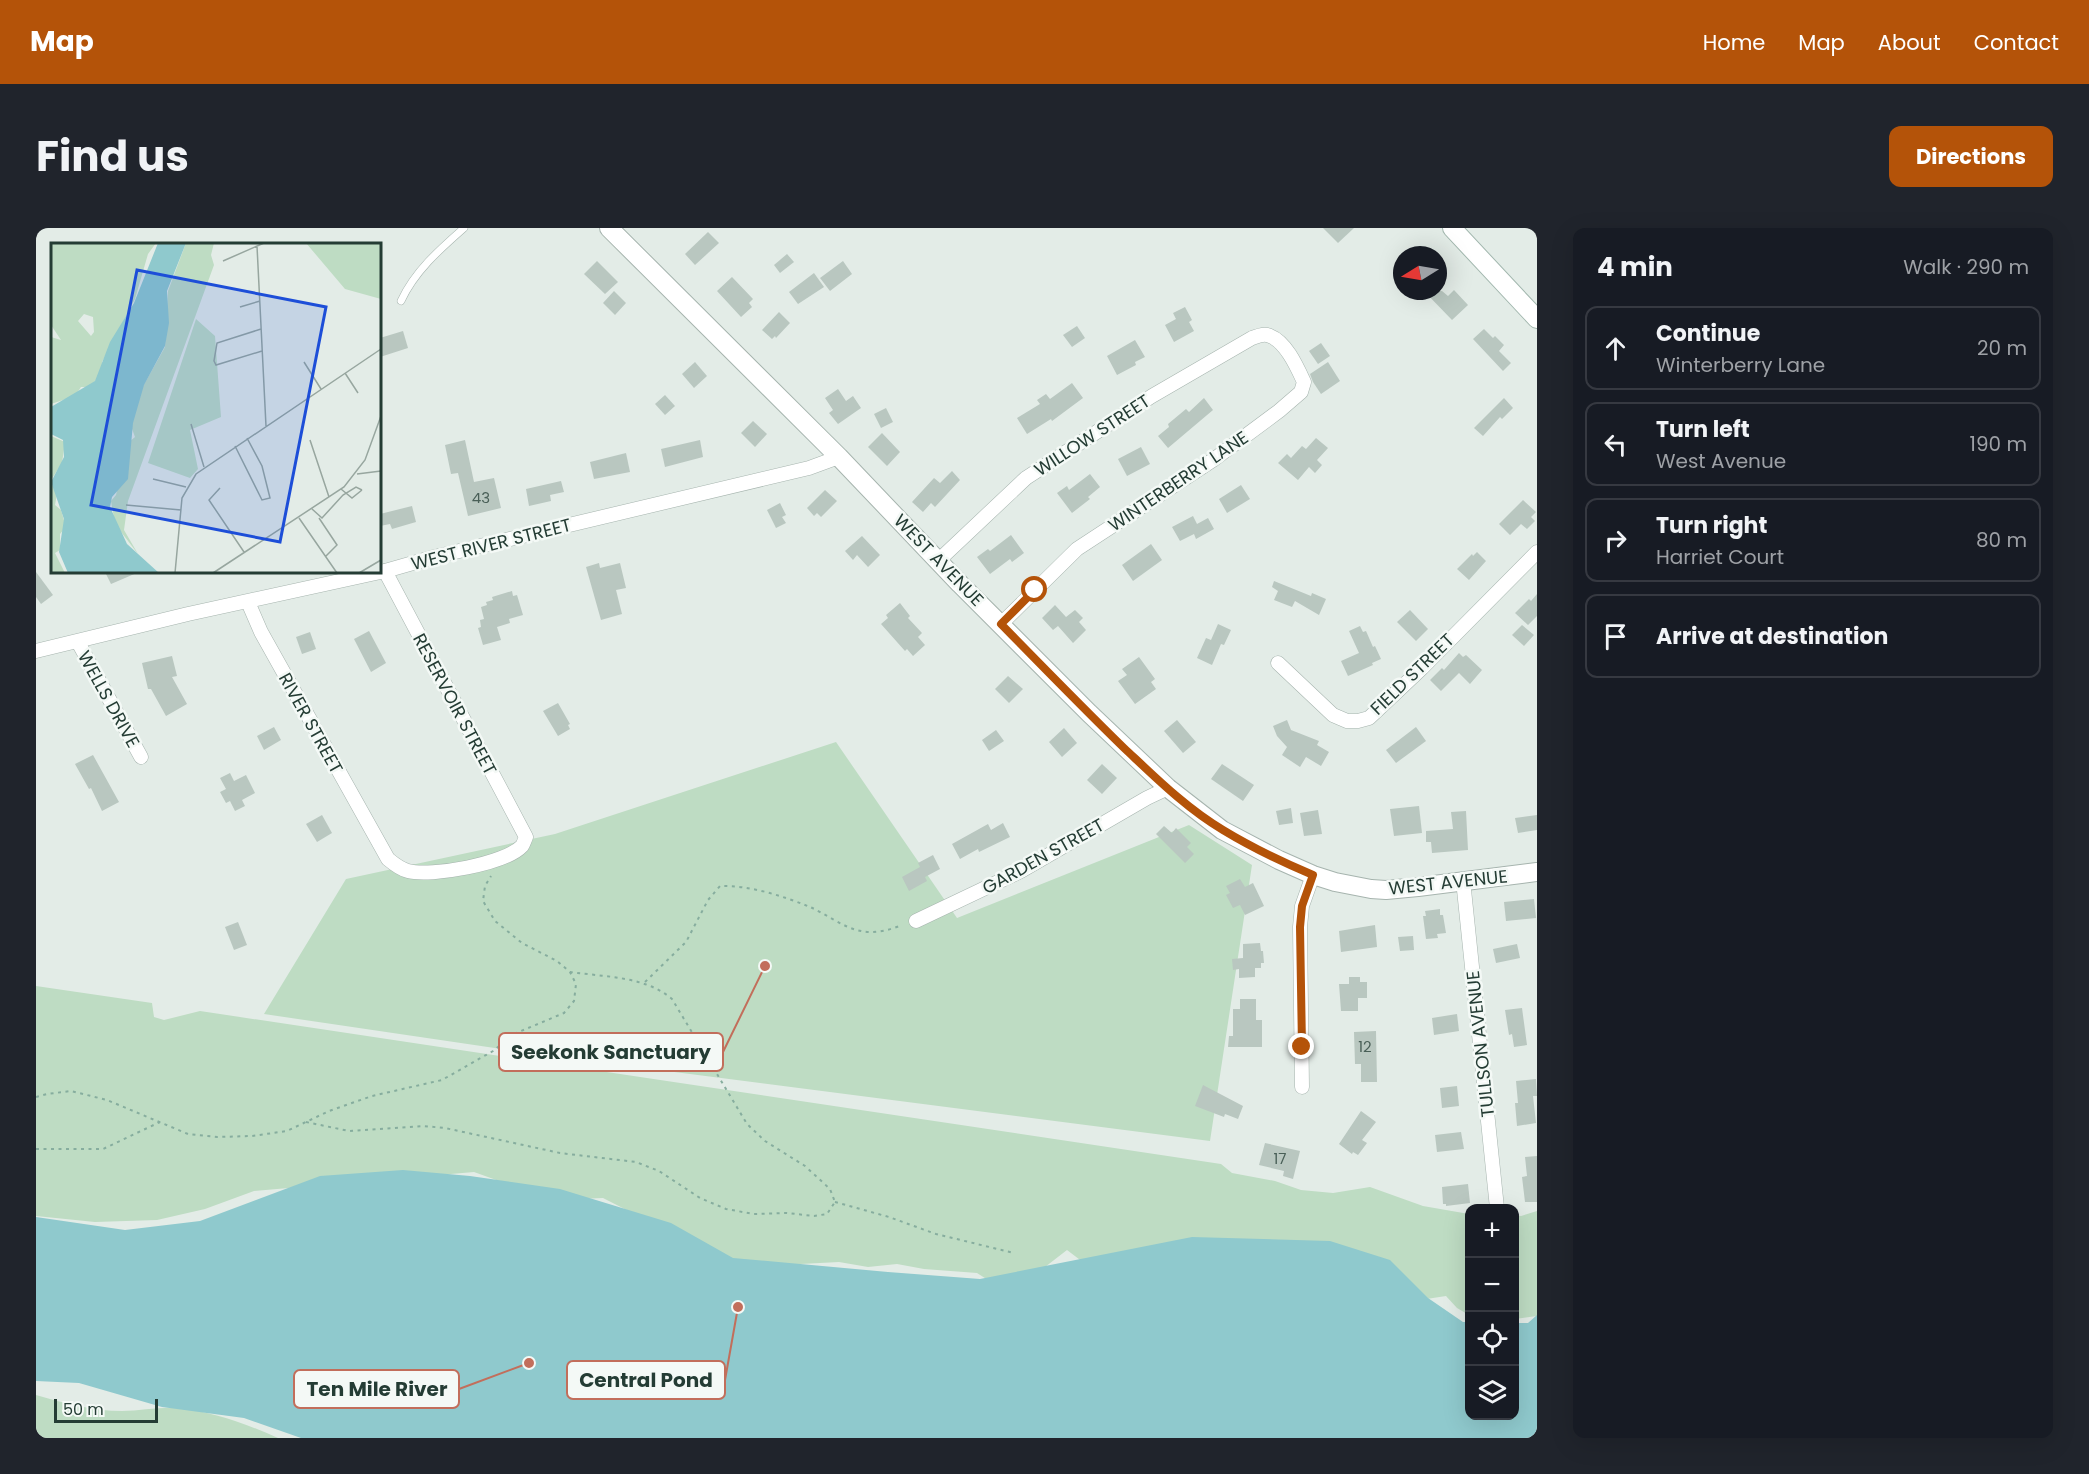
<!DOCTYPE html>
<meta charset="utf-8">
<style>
:root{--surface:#171b24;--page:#20242c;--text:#f1f3f6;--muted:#9ea1a6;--line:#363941;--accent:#b45309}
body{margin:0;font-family:Poppins,sans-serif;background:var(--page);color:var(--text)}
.controls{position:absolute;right:18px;bottom:18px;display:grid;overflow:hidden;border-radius:12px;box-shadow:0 6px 24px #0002}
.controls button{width:54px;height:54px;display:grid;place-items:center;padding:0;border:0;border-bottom:2px solid var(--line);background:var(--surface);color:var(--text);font:30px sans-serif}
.compass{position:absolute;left:1357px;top:18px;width:54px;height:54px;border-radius:50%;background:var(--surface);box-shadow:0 6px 24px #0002;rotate:259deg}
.scale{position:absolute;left:18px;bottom:15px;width:104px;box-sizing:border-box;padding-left:6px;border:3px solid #243c34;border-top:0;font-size:16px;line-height:21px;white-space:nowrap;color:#243c34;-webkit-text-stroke:4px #f4f9f6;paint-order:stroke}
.stop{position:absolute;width:18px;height:18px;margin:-14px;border:4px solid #b45309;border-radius:50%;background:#fff}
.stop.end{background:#b45309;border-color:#fff;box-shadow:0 2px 6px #0008}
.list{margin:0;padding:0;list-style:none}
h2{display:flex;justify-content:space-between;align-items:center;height:78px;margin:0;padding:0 24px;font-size:26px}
h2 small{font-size:20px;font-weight:400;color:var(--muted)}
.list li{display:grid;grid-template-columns:39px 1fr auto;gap:18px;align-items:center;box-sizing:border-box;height:84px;margin:0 12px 12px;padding:0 12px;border:2px solid var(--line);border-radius:12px}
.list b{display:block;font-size:22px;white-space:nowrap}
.list p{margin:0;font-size:20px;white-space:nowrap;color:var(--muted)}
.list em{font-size:20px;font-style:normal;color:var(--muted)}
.icon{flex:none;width:33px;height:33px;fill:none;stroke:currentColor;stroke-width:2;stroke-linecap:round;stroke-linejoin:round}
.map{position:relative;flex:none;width:1501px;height:1210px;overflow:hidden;border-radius:12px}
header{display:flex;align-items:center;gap:36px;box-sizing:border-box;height:84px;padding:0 30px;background:var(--accent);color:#fff}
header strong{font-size:28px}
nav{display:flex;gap:33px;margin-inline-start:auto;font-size:21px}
.intro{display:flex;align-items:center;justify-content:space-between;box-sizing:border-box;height:144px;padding:0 36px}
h1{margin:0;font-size:42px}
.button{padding:15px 27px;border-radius:12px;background:var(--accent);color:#fff;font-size:21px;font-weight:700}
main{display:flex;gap:36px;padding:0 36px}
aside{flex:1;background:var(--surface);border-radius:12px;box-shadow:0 6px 24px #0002}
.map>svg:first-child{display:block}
.green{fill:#bedcc3}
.water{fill:#8fc9cd}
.building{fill:#b9c7c0}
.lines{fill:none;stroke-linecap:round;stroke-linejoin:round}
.service-casing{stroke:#a6b4ae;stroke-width:8}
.minor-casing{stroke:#a6b4ae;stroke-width:15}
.tertiary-casing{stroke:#a6b4ae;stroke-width:20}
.secondary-casing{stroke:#a2b7ae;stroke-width:20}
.path{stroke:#86ad9e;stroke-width:2;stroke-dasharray:3 4.5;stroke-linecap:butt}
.service{stroke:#fff;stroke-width:7}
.minor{stroke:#fff;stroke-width:14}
.tertiary{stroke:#fff;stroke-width:18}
.secondary{stroke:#fff;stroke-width:18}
.route{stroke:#b45309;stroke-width:8}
.labels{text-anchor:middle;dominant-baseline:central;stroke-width:5;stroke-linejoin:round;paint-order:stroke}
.number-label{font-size:15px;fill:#495f57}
.street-label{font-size:18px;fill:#243c34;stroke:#f4f9f6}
.inset-road{fill:none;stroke:#97a69f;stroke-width:1.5}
.view{fill:#1d4ed8;fill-opacity:0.15;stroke:#1d4ed8;stroke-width:3}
.inset-edge{fill:none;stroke:#243c34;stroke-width:3}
.leader{fill:none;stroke:#c26e5b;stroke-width:2}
.callout-dot{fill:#c26e5b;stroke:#f4f9f6;stroke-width:2}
.callout{fill:#f4f9f6;stroke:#c26e5b;stroke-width:2}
.callout-label{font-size:20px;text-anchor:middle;font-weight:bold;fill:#243c34}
</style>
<header>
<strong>Map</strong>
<nav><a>Home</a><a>Map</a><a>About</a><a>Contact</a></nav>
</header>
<div class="intro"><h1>Find us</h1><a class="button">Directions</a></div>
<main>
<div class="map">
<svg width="1501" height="1210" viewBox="0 0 1501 1210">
<rect width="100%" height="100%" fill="#e3ece7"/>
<g class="green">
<path d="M800 514 921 690 1153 597 1216 637 1174 913 506 827 228 786 310 651 519 606Z"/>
<path d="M0 758 116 775 118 789 128 792 164 783 1185 936 1196 945 1239 953 1265 962 1297 965 1334 959 1387 978 1433 986V1087L1421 1080 1410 1068 1384 1072 1056 1041 1031 1022 1009 1039 966 1061 941 1045 888 1041 861 1036 832 1039 803 1034 745 1037 689 1032 567 970 542 971 463 953 438 944 218 963 169 981 121 992 59 994 0 988Z"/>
<path d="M1501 983V1088L1479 1091V987L1485 988Z"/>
<path d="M0 1167C28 1175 57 1183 86 1183 104 1183 122 1179 141 1180 175 1183 211 1196 242 1210H0Z"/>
</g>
<path class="water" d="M367 942 434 948 524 961 635 995 697 1030 852 1044 944 1051 1156 1009 1294 1013 1354 1032 1392 1070 1427 1094H1433L1434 1188H1478L1479 1095H1492L1501 1087V1210H265L208 1190 126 1179 43 1155 0 1153V989L89 1002 164 993 284 948Z"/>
<g class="building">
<path d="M1287 0H1318L1302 15Z"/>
<path d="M672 4 683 15 659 37 649 26Z"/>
<path d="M751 26 758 34 744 45 738 37Z"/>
<path d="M561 33 582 54 569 66 548 46Z"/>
<path d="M807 33 816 46 794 63 784 50Z"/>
<path d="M778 45 788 59 762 76 753 64Z"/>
<path d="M696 49 717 71 713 75 716 79 705 89 681 63Z"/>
<path d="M1418 62 1432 77 1416 92 1388 63H1406L1412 68Z"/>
<path d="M578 63 590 75 579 87 567 75Z"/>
<path d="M1149 79 1156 92 1153 94 1158 103 1138 114 1129 97 1140 91 1137 85Z"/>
<path d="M743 84 754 95 740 110 739 108 736 111 726 102Z"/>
<path d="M1041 98 1049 110 1036 119 1027 107Z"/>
<path d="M1448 101 1457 110 1459 108 1468 117 1463 123 1475 135 1467 143 1437 111Z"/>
<path d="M367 103 372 120 344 129V110Z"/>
<path d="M1099 112 1109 129 1099 134 1100 137 1081 147 1071 128Z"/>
<path d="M1285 115 1294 128 1282 136 1273 123Z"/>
<path d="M659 134 671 148 658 160 646 146Z"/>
<path d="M1292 134 1304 153 1285 166 1277 154 1274 146Z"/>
<path d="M1036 155 1047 170 1016 193 1015 191 991 206 981 190 1004 176 1001 172 1010 166 1014 171Z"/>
<path d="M802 161 810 173 817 168 825 180 802 196 793 185 797 182 789 170Z"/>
<path d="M629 167 639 178 629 187 619 176Z"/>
<path d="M1168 170 1177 182 1132 220 1122 208 1133 199 1132 196 1150 181 1153 184Z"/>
<path d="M1468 170 1477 180 1466 191 1464 189 1447 208 1438 200Z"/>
<path d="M850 180 857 194 845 200 838 186Z"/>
<path d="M717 193 731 206 719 219 705 205Z"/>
<path d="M846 205 864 224 851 238 832 219Z"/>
<path d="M1280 210 1292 220 1281 232 1286 237 1279 245 1273 239 1262 252 1242 235 1251 226 1255 230 1266 218 1270 221Z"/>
<path d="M429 212 438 254 458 250 465 280 432 288 422 245 415 246 409 217Z"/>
<path d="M664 212 667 229 629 239 625 221Z"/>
<path d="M1105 219 1114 236 1091 248 1082 231Z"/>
<path d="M590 225 594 244 558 251 554 234Z"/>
<path d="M916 243 924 252 899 279 895 275 887 284 876 274 898 250 904 255Z"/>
<path d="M1054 246 1064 259 1052 269 1054 271 1036 285 1021 265 1031 258 1033 262Z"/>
<path d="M525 253 528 264 514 267 515 273 493 278 490 261Z"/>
<path d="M1205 257 1214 271 1191 285 1183 271Z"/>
<path d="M789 262 801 273 785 289 781 285 778 288 771 280Z"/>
<path d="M1487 272 1500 284 1495 289 1499 293 1491 301 1485 296 1474 307 1463 296Z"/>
<path d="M744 275 750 287 746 289 750 295 740 300 731 282Z"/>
<path d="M376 278 380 294 356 301 354 296 344 298V286Z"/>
<path d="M1157 288 1161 296 1172 290 1178 301 1160 311 1158 306 1144 313 1136 299Z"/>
<path d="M975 307 988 325 976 334 974 331 954 346 941 329 952 321 954 323Z"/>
<path d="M826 308 844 327 832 339 821 327 817 332 809 323Z"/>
<path d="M1115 316 1126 332 1097 353 1086 337Z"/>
<path d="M1441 324 1450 333 1433 352 1421 341 1436 326 1437 328Z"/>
<path d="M563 335 564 340 584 335 590 360 580 362 586 386 565 392 550 339Z"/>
<path d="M0 344 17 367 5 376 0 369Z"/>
<path d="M69 344H103L75 356Z"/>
<path d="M1238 353 1275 368 1276 365 1290 371 1283 387 1259 373 1256 379 1238 372 1242 363 1236 359Z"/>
<path d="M476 363 477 368 481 367 487 387 473 391 474 395 461 399 465 412 447 417 442 400 445 399 444 392 448 391 445 379 451 377 450 374 457 372 456 369Z"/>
<path d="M1501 366V388L1492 397 1479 385 1493 371 1495 373Z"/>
<path d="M864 375 874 388 872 390 886 405 882 409 889 417 877 428 871 421 869 423 845 396 852 390 850 387Z"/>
<path d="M1019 377 1030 389 1039 382 1047 390 1043 394 1050 402 1037 415 1022 398 1017 402 1006 390Z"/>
<path d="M1374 382 1392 401 1380 413 1361 394Z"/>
<path d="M1182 396 1195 402 1188 417 1185 416 1176 437 1161 430 1170 410 1175 412Z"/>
<path d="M1486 397 1498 407 1488 418 1476 407Z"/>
<path d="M1324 398 1327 404 1330 403 1337 419 1339 418 1345 431 1336 435 1337 437 1312 448 1305 433 1323 425 1313 403Z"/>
<path d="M333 403 350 435 335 444 318 411Z"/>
<path d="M274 404 280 421 266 426 260 409Z"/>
<path d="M1423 425 1427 429 1430 427 1446 442 1434 456 1423 445 1405 463 1394 452 1406 440 1408 442Z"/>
<path d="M136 428 141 448 136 449 151 476 130 488 115 461H112L106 435Z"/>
<path d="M1103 429 1119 451 1115 454 1120 461 1099 476 1082 453 1091 447 1086 441Z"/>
<path d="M972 448 987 461 973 475 959 461Z"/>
<path d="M522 475 534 496 532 497 534 501 522 508 507 483Z"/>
<path d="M1141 492 1160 514 1147 525 1128 503Z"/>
<path d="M1251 492 1255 502 1283 513 1281 517 1293 524 1285 538 1270 529 1264 539 1246 527 1251 519 1241 508 1237 498Z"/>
<path d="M238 499 245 512 228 522 221 508Z"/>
<path d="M1380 499 1390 513 1360 535 1350 522Z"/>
<path d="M1028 500 1041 515 1026 529 1013 514Z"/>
<path d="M960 502 968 513 953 523 946 512Z"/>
<path d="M57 527 83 574 66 583 55 560 53 561 39 536Z"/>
<path d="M1066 536 1081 550 1066 566 1051 552Z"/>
<path d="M1186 536 1218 557 1207 573 1175 551Z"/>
<path d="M194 545 198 553 210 547 219 565 206 572 209 578 199 583 194 573 190 575 184 564 190 561 184 550Z"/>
<path d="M1383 578 1386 605 1358 608 1354 581Z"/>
<path d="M1255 580 1257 595 1243 597 1240 583Z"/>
<path d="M1282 582 1286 606 1268 608 1264 585Z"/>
<path d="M1430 583 1432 622 1396 625 1395 614H1390V603L1417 601 1415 584Z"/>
<path d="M286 587 296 605 281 614 270 596Z"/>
<path d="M1501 587V602L1482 605 1479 590Z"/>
<path d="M967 595 974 609 943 624 942 621 924 631 916 616 952 596 955 602Z"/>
<path d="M1128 598 1136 605 1140 600 1155 615 1151 619 1158 626 1149 635 1120 606Z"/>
<path d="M897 627 904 641 889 649 891 653 873 663 866 649 884 639 882 635Z"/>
<path d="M1204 651 1209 659 1217 655 1228 678 1209 687 1204 677 1197 680 1190 667 1194 665 1190 658Z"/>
<path d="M1498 671 1500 690 1470 693 1468 674Z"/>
<path d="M1404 681V687H1407L1410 705 1401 706 1402 710 1390 711 1387 688H1390L1389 683Z"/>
<path d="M202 694 211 717 198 722 189 699Z"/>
<path d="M1339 697 1341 719 1305 724 1303 703Z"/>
<path d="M1377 708 1378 722 1364 723 1362 709Z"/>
<path d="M1224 715 1225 723H1227L1228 735H1225V740H1219V749L1203 750V741L1197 742 1196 731 1207 730V716Z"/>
<path d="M1481 716 1484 730 1460 735 1457 721Z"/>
<path d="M1313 749H1324V754H1331V770H1322V783H1305L1303 756H1313Z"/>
<path d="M1204 771H1220V792H1226V819H1192L1193 808H1197V781H1204Z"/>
<path d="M1486 780 1491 817 1478 819 1476 806 1473 807 1469 782Z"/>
<path d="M1421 786 1423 803 1398 807 1396 790Z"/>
<path d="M1340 803 1341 854H1325V836H1319L1318 804Z"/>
<path d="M1500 851 1501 868H1497L1500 895 1481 898 1479 875H1482L1480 853Z"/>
<path d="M1167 857 1207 878 1202 891 1189 886 1188 889 1159 878Z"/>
<path d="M1421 858 1423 878 1406 880 1404 860Z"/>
<path d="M1325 883 1340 894 1326 912 1331 915 1322 927 1317 924 1316 926 1303 916Z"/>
<path d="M1425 904 1428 921 1401 924 1399 907Z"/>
<path d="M1229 915 1264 923 1257 951 1247 948 1248 943 1223 937Z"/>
<path d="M1501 928V974H1489L1486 949 1491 948 1489 929Z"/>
<path d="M1432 956 1434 975 1410 978V976H1407L1406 959Z"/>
</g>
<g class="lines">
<g class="service-casing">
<path id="service" d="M365 73C379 43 403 22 428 0"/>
</g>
<g class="minor-casing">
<g id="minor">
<path d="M902 333 990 250 1116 168 1216 110C1222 108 1228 105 1234 108 1250 114 1261 139 1268 154L1265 164 1243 183 1177 232 1041 321 965 396"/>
<path d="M212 374 225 404 352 631C358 636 364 641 372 643 395 649 469 636 486 618 487 617 489 611 490 609L349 343"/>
<path d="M42 414 105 529"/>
<path d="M0 423 152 386 349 343 398 329 773 240 803 229"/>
<path d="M1242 435 1297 487 1311 493H1322L1333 490 1386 440 1501 324"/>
<path d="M1427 652 1461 980"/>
<path d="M880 693 985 643 1111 570 1132 560"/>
<path d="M1266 859 1264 699 1266 678 1277 647"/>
</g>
</g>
<g class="tertiary-casing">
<path id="tertiary" d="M573 0 803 229 924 356 1053 485 1132 560 1186 602 1243 632 1277 647 1299 654 1335 661 1350 662 1382 659 1501 644"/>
</g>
<g class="secondary-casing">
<path id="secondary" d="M1416 0 1501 91"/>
</g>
<g class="path">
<path d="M609 754 650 714 672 672 684 658C713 657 747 668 774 679 790 686 808 700 825 703 838 706 854 702 866 697"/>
<path d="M0 869 11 866 35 863 71 872 152 906 181 909 216 908 251 903 293 883 336 868 406 852 457 823 478 806 528 785 538 773 540 756 534 744 521 733 486 715 459 693 447 673 449 658 455 648"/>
<path d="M270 894 313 903 387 898 409 900 524 925 600 934 623 943 664 970 690 981 718 986 751 985 778 988 791 986 799 974 794 961 769 938 729 913 711 896 636 771C609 748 569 749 534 744"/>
<path d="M0 921H67L124 894"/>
<path d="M799 974 853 989 900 1006 978 1025"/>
</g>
<use href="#service" class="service"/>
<use href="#minor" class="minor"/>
<use href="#tertiary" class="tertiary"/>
<use href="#secondary" class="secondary"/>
</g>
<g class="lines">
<path class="route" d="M999 362 965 396C1006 438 1046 479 1088 520 1119 549 1150 580 1187 602 1215 619 1246 634 1277 647L1266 678 1264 699 1266 819"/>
</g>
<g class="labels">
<g class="number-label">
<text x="445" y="269">43</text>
<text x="1329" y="818">12</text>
<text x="1244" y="930">17</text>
</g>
<g class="street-label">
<text transform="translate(1056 207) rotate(-33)">WILLOW STREET</text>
<text transform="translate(1142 253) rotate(-34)">WINTERBERRY LANE</text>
<text transform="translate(455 316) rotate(-14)">WEST RIVER STREET</text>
<text transform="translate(903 332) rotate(46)">WEST AVENUE</text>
<text transform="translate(1376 446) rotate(-44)">FIELD STREET</text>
<text transform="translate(73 471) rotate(61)">WELLS DRIVE</text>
<text transform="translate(419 476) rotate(62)">RESERVOIR STREET</text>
<text transform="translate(275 495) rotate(61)">RIVER STREET</text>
<text transform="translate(1007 628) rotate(-29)">GARDEN STREET</text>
<text transform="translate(1412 654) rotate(-6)">WEST AVENUE</text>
<text transform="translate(1444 816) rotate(-96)">TULLSON AVENUE</text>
</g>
</g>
<g transform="translate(15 15)">
<rect width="330" height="330" fill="#e3ece7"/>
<path d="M0 0H105L97 11 84 56 51 119 53 128 39 144H30L24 153 0 161V94L10 97 0 82ZM33 71 42 74 43 89 40 93 27 78ZM135 0H163L160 12 163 22 77 258 73 287 87 311 64 281 60 258 65 252 77 200 84 194 80 183 91 145 114 104 117 48ZM255 0H330V56L294 46ZM145 76 164 93 170 174 139 187 147 226 139 235 97 220ZM0 193 14 199 11 220 0 237ZM0 240 6 251 4 262 10 267 15 284 9 291V307L4 310 14 330H0Z" fill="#bedcc3" fill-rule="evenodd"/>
<path d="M107 0H135L116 48 118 80 114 103 93 142 82 180 77 236 61 254 59 264 76 301 108 330H17L8 309 13 276 0 239 13 214 12 197 0 191V164L44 138 59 99 83 60Z" fill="#8fc9cd"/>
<path class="inset-road" d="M206 3 215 183M172 18 213 0M189 64 209 58M210 86 166 100 163 118 165 122 211 108M253 119 270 146M294 130 307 150M140 181 153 224M259 197 278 254M184 203 211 257 219 255 211 223 196 195M306 231 330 228M102 236 135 244M169 245 158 257 193 309M290 246 301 255 311 247M75 262 130 267M261 266 271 275 292 252 305 244 311 247M248 275 286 330M268 275 286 302 275 313M124 330 131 255 145 231 330 106M162 330 293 244 314 217 330 173M308 330 330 317"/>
<path class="view" d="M86 27 275 64 229 299 40 262Z"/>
<rect width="330" height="330" class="inset-edge"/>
</g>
<path class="leader" d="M729 738L687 824M702 1079L689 1152M493 1135L423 1161"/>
<g class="callout-dot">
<circle cx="729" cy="738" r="6"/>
<circle cx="702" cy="1079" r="6"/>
<circle cx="493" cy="1135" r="6"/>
</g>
<g class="callout">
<rect x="463" y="805" width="224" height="38" rx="6"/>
<rect x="531" y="1133" width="158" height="38" rx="6"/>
<rect x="258" y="1142" width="165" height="38" rx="6"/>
</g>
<g class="callout-label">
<text x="575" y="831">Seekonk Sanctuary</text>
<text x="610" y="1159">Central Pond</text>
<text x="341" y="1168">Ten Mile River</text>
</g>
</svg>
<div class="controls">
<button>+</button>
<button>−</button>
<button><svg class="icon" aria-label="locate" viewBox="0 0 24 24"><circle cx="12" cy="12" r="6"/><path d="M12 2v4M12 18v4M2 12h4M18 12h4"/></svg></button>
<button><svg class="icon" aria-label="layers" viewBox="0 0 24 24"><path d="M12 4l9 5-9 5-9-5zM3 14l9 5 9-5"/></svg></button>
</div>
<svg class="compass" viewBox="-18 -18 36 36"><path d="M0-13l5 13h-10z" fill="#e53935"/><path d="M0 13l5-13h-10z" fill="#9ea1a6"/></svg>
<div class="scale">50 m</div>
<div class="stop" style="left:999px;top:362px"></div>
<div class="stop end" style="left:1266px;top:819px"></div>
</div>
<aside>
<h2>4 min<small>Walk · 290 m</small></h2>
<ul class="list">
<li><svg class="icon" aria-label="ahead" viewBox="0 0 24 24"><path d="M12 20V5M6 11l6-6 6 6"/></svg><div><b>Continue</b><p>Winterberry Lane</p></div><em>20 m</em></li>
<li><svg class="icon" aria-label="left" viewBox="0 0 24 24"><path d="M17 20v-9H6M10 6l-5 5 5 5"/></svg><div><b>Turn left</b><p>West Avenue</p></div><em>190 m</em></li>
<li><svg class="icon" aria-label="right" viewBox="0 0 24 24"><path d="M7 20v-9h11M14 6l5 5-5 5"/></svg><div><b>Turn right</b><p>Harriet Court</p></div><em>80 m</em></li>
<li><svg class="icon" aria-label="arrive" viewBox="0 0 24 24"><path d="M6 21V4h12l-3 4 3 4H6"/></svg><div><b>Arrive at destination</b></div></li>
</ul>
</aside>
</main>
